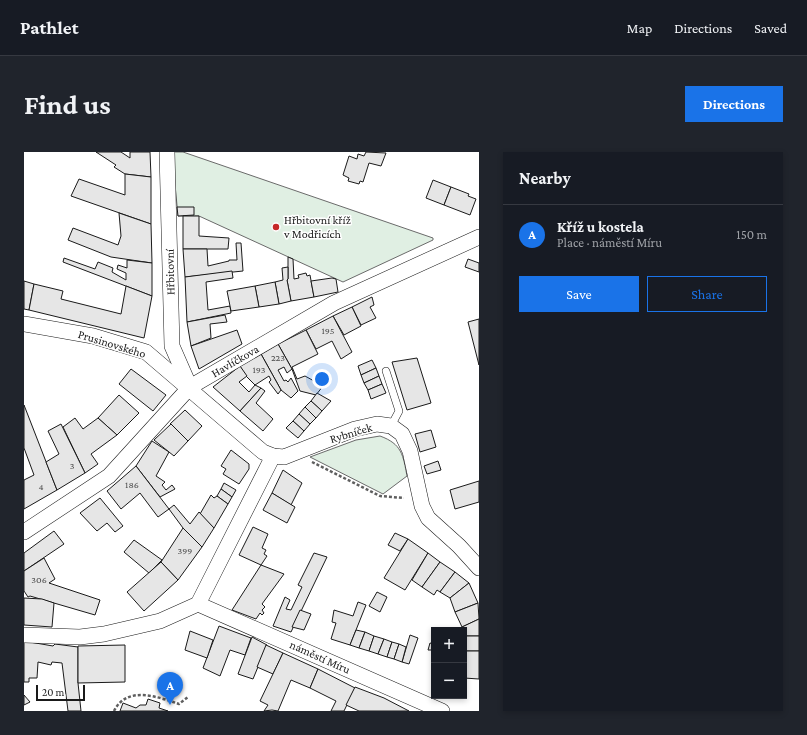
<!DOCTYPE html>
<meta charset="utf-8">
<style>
:root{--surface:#171b24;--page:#20242c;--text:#f1f3f6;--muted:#9ea1a6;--line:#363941;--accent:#1a73e8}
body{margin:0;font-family:"Crimson Pro",serif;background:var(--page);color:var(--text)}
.controls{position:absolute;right:12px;bottom:12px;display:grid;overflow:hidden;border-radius:0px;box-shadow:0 2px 6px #0003}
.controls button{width:36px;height:36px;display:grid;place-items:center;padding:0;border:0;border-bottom:1px solid var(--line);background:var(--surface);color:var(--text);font:20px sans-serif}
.scale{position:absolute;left:12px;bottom:10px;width:49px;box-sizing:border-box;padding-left:4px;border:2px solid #1a1a1a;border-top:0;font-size:11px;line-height:14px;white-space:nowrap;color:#1a1a1a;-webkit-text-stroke:3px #fff;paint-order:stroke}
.you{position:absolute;left:298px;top:227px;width:14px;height:14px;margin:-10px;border:3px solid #fff;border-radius:50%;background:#1a73e8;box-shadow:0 0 0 6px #1a73e833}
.badge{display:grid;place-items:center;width:26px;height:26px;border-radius:50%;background:var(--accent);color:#fff;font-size:13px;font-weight:700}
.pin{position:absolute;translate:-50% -33px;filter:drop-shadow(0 1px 2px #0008)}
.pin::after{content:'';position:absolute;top:21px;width:14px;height:12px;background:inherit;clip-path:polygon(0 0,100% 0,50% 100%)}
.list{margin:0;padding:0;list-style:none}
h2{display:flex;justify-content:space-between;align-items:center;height:52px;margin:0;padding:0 16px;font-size:17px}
h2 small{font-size:13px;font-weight:400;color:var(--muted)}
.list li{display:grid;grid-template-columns:26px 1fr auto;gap:12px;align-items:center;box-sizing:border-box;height:60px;padding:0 16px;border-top:1px solid var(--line)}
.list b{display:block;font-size:15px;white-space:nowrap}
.list p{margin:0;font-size:13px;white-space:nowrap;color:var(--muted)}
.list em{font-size:13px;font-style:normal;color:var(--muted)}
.actions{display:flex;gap:8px;padding:12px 16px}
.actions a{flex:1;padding:9px 0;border:1px solid var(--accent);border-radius:0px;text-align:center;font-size:14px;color:var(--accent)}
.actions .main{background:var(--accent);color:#fff}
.map{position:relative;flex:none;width:455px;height:559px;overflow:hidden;border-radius:0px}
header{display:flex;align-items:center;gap:24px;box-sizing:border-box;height:56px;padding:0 20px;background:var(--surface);border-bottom:1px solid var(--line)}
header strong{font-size:19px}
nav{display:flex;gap:22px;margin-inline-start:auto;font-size:14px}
.intro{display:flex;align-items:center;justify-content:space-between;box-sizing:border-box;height:96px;padding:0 24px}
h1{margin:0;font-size:28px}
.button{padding:10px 18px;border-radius:0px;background:var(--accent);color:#fff;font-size:14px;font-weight:700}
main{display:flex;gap:24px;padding:0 24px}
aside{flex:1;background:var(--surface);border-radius:0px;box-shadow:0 2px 6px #0003}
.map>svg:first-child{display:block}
.green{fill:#e0efe3;stroke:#6a6a6a}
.building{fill:#e6e6e6;stroke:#1a1a1a}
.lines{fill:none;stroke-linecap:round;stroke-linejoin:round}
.service-casing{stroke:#1a1a1a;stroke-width:8}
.minor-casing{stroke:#1a1a1a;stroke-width:16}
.path{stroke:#5f5f5f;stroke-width:2.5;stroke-dasharray:3 2;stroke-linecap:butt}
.service{stroke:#fff;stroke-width:7}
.minor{stroke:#fff;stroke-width:15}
.poi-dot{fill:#c62828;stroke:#fff;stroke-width:1.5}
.labels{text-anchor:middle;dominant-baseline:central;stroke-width:3;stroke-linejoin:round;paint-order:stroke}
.number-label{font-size:10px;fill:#4d4d4d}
.poi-label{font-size:12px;fill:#1a1a1a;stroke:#fff;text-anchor:start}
.street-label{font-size:12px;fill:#1a1a1a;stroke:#fff}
</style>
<header>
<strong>Pathlet</strong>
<nav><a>Map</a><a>Directions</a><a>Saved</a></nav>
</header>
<div class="intro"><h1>Find us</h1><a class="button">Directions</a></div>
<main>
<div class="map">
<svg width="455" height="559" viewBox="0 0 455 559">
<rect width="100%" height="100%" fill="#fff"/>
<g class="green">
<path d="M148 0H159L409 86V88L319 130 175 64H154Z"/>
<path d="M356 284C378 292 379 303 383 324L359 342 286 305 332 288Z"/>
</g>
<g class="building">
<path d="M72 0H97L106 6V0H126L127 25 101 22 90 15 92 13Z"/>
<path d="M342 0 362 1 357 14 345 11 339 30 336 29 335 32 324 29 325 26 319 23 325 4 333 7 334 2 340 4Z"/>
<path d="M101 22 127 25V72L47 44 55 27 101 43Z"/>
<path d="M409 28 427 35 420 53 402 46Z"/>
<path d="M427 35 445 42 444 44 452 47 446 63 420 53Z"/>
<path d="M153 55H170V63L154 64Z"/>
<path d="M95 61 127 72 128 111 87 105 44 88 49 76 94 93 97 84Z"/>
<path d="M159 64H175V84L205 86 204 97H159Z"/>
<path d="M212 91H217L219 119 161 125 159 97H183L184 114 205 109V108H213Z"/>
<path d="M264 105 269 107 270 127 275 126 274 123 282 121 283 124 286 123 290 145 267 149 263 128 264 127Z"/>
<path d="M40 106 71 117 74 110 89 116 88 120 102 128V121L93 117 94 113 103 116V108L128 111V144L39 110Z"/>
<path d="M444 107 455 111V120L441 115Z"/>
<path d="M264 115V127L263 128 267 149 255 152 251 130 259 128 258 116Z"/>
<path d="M208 119 209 126 182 130 184 158 206 154 207 161 163 170 161 125Z"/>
<path d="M308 126 312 127 314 140 290 145 287 129Z"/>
<path d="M0 129 10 132 5 158 0 157Z"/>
<path d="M251 130 255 152 235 155 231 134Z"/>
<path d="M10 132 39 139 37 147 97 162 102 134 128 144 120 186 5 158Z"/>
<path d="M231 134 235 155 207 159 203 139Z"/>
<path d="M348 145 350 153 346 155 352 166 337 173 328 155Z"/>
<path d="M328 155 337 174 320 183 309 164Z"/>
<path d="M201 163 203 170 186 172 187 186 167 194 163 170Z"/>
<path d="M309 164 328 200 317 207 308 189 292 197 282 178Z"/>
<path d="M455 167V213L444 170Z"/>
<path d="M213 178 218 192 175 217 167 194Z"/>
<path d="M282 178 294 202 268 215 273 227 281 224 299 234 292 243 276 239 268 217 254 192Z"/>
<path d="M254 192 268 217 263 221 260 215 254 218 260 229 262 228 264 230 267 226 274 239 267 246 257 238 237 202Z"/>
<path d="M237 202 257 238 254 242 245 230 247 228 245 224 231 233 220 222 216 214Z"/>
<path d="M393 206 407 251 383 258 368 210Z"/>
<path d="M348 208 352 216 337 223 334 214Z"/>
<path d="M216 214 223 224 215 230 225 240 231 233 237 236 216 259 189 235Z"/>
<path d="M352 216 355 224 340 231 337 223Z"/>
<path d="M107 217 142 243 129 259 95 232Z"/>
<path d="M355 224 358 232 344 238 340 231Z"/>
<path d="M358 232 362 241 347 247 344 238Z"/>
<path d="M237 236 241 239 232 251 249 267 239 279 216 259Z"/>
<path d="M293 241 307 249 298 259 287 249Z"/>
<path d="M95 243 115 261 93 283 74 266Z"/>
<path d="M287 249 298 259 292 266 281 255Z"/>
<path d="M0 253 33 338 0 357V328L10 323 0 296Z"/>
<path d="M281 255 292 266 286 272 275 262Z"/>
<path d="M161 258 178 274 164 289 146 272Z"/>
<path d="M275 262 286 272 280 279 269 269Z"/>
<path d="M51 266 59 277 74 266 93 283 67 302 74 312 61 321 39 275Z"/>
<path d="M269 269 280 279 274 286 262 276Z"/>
<path d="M37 272 61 321 33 338 22 310 35 302 24 279Z"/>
<path d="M147 272 164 289 150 304 130 288Z"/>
<path d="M407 278 412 295 396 300 391 282Z"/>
<path d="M128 289 145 300 132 324 141 330 138 333 142 338 148 333 151 337 136 345 112 314Z"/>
<path d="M207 298 225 312V317L215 332 199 322 202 317 197 314Z"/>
<path d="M414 309 417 318 403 322 400 314Z"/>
<path d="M112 314 145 357 134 365 116 341 97 357 83 339Z"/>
<path d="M259 318 278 331 267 353 248 341Z"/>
<path d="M455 329V350L431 357 426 338Z"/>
<path d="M200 331 212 338 208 345 197 337Z"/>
<path d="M197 337 208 345 204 352 193 344Z"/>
<path d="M248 341 271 355 263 371 239 358Z"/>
<path d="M187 343 190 346 193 344 204 352 190 376 176 362Z"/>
<path d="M76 346 99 374 91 380 83 371 73 379 56 361Z"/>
<path d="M150 353 166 372 175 360 190 376 178 395 159 376 145 357Z"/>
<path d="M229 375 244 382 238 396 242 398 240 402 243 404 237 413 215 403Z"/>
<path d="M159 376 178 395 154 428 137 410Z"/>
<path d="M30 379 40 392 0 419V401Z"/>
<path d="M371 381 384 387 376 399 364 393Z"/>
<path d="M384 387 404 401 381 438 360 426Z"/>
<path d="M110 388 138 408 125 421 100 400Z"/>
<path d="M290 401 303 405 267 480 249 474 261 445 266 448 262 457 267 458 278 435 274 433Z"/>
<path d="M404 401 416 410 398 435 388 428Z"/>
<path d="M20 406 31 427 25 431 76 448 71 463 6 444 4 445 0 439V419Z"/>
<path d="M137 410 154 428 120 459 103 440Z"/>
<path d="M416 410 431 420 416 440 413 438 410 443 398 435Z"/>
<path d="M237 413 260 422 238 452 241 455 238 458 240 461 238 463 236 461 232 467 208 458Z"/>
<path d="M431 420 445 431 426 446 416 440Z"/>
<path d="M445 431 454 451 431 460 426 446Z"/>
<path d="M353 440 363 445 356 460 345 454Z"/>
<path d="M0 446 18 447 30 451 28 475 0 473Z"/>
<path d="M334 450 342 453 326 493 307 487 312 471 308 470 310 458 329 464Z"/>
<path d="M454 451 455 467 438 475 431 460Z"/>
<path d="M276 458 287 462 280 478 268 475Z"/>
<path d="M455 467V484H441L438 475Z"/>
<path d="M195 474 227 486 221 503 206 498 196 524 179 516Z"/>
<path d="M332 478 341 480 335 496 326 493Z"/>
<path d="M166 479 189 488 183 506 161 498Z"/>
<path d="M341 480 350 484 345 499 335 496Z"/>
<path d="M386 483 394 486 385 512 378 510Z"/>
<path d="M350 484 360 487 354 502 345 499Z"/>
<path d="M441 484H455V499H440Z"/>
<path d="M228 485 243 493 229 527 214 522Z"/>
<path d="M360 487 368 490 363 505 354 502Z"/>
<path d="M0 489 29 494 31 492 54 495V531L57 559H44L38 511 28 510 27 513 14 510 13 526H5V530H0Z"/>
<path d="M368 490 375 492 370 507 363 505Z"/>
<path d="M406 491 410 492V498H404Z"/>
<path d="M375 492 382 495 378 510 370 507Z"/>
<path d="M101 493V530L54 531V494Z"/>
<path d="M242 493 259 501 249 522 233 515Z"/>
<path d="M440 499H455V527L440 526Z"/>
<path d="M259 501 294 517 286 536 267 528 254 559 248 558 240 559 244 553 236 549Z"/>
<path d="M294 517 331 536 320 559H307L312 549 286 536Z"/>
<path d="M331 535 360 546 385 559H335L322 553Z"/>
<path d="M0 543 6 550 0 553Z"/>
<path d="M124 547 136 551 135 556 144 559H96L99 551 112 556 116 553H122Z"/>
</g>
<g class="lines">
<g class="service-casing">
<path id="service" d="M362 219 375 259 367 274"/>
</g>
<g class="minor-casing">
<g id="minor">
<path d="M143 0 148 194 165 233"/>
<path d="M0 172 69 184 122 200 239 300 249 304 260 305 331 277 353 272 367 274 378 282 386 299 398 354 404 366 435 394 455 416"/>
<path d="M0 380 85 324 166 235 310 151 455 85"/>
<path d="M174 452 418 559"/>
<path d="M0 483 56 485 80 482 136 469 174 452 249 304"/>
</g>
</g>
<g class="path">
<path d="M288 310 356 344 380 346"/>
<path d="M90 559C103 533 134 545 155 552L164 545"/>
</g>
<use href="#service" class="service"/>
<use href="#minor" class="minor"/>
</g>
<circle class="poi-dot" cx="252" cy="75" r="4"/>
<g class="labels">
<g class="number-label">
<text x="304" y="178">195</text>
<text x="254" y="205">223</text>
<text x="235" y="217">193</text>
<text x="48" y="313">3</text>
<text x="108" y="332">186</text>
<text x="17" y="334">4</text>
<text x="161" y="398">399</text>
<text x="15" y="427">306</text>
</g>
<g class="poi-label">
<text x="260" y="68">Hřbitovní kříž<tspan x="260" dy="14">v Modřicích</tspan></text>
</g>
<g class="street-label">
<text transform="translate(146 120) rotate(-91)">Hřbitovní</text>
<text transform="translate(88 192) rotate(17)">Prusinovského</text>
<text transform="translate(211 209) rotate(-30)">Havlíčkova</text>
<text transform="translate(327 281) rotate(-17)">Rybníček</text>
<text transform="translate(296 505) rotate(24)">náměstí Míru</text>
</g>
</g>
</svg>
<div class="controls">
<button>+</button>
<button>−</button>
</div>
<div class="scale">20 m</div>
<div class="you"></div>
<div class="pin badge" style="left:146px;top:553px">A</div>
</div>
<aside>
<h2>Nearby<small></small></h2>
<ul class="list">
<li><span class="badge">A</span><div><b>Kříž u kostela</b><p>Place · náměstí Míru</p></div><em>150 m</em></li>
</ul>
<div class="actions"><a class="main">Save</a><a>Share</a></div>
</aside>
</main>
